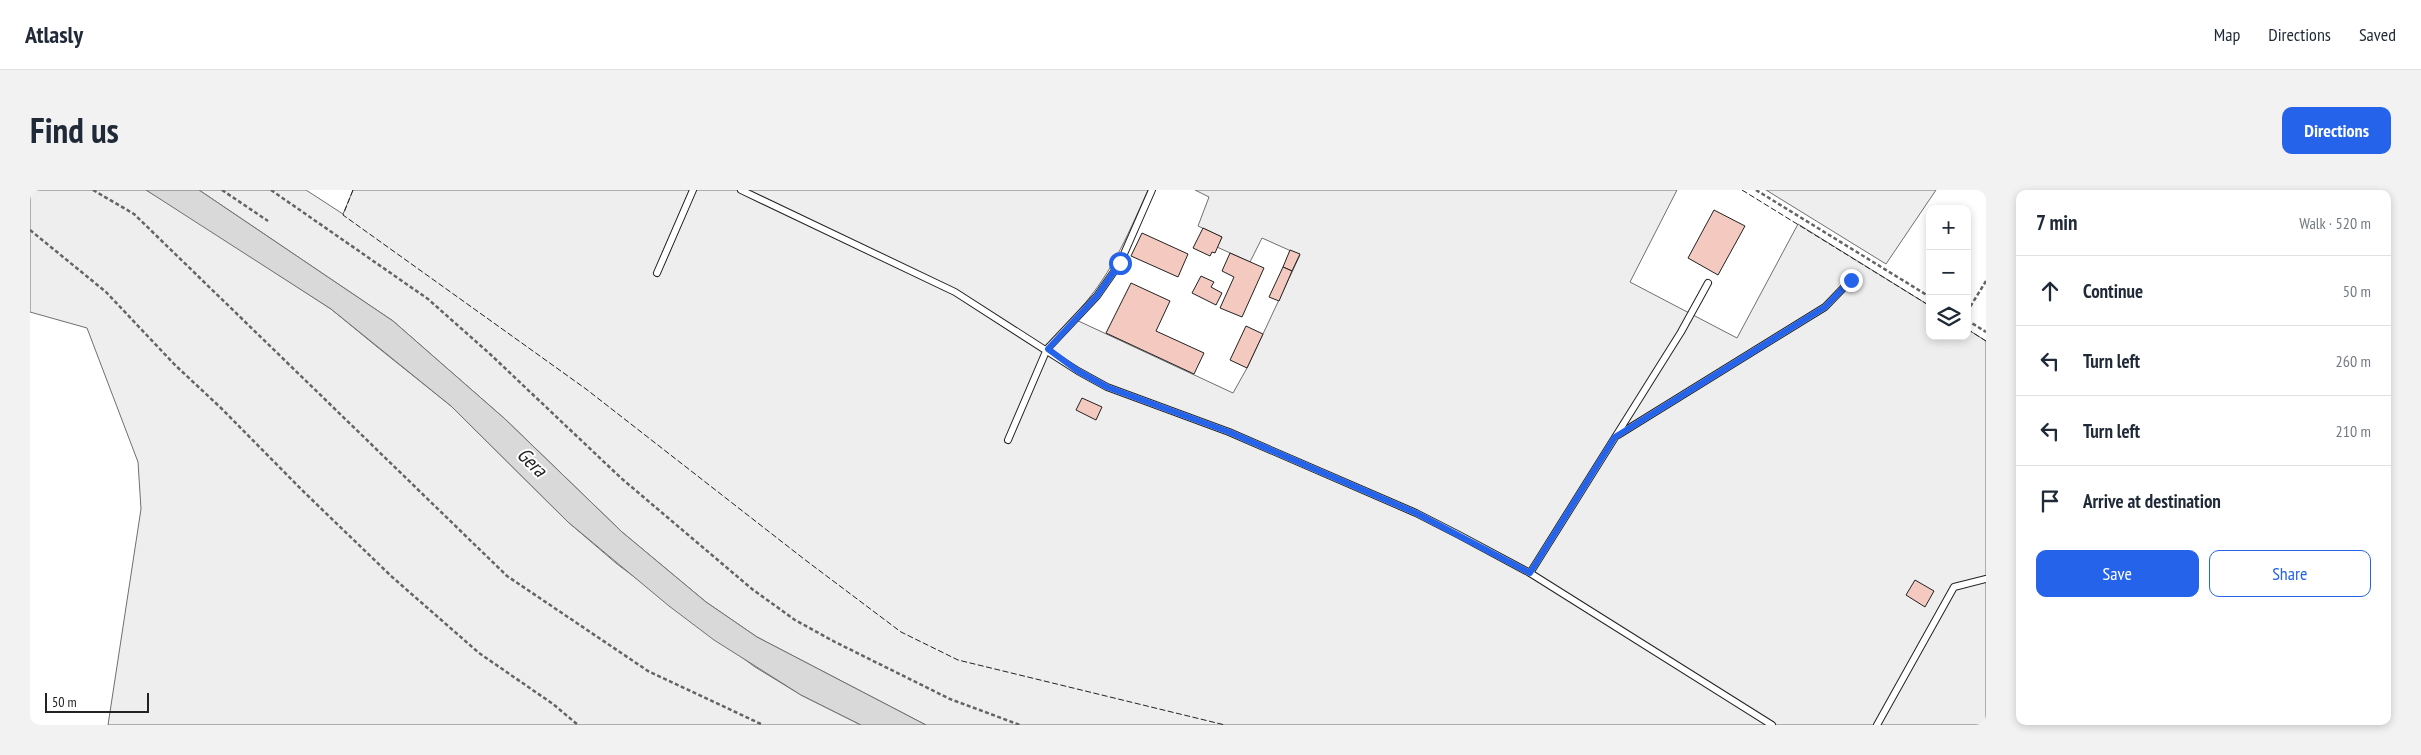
<!DOCTYPE html>
<meta charset="utf-8">
<style>
:root{--surface:#fff;--page:#f2f2f3;--text:#1f2937;--muted:#747a83;--line:#e0e1e3;--accent:#2563eb}
body{margin:0;font-family:"PT Sans Narrow",sans-serif;background:var(--page);color:var(--text)}
.controls{position:absolute;right:15px;top:15px;display:grid;overflow:hidden;border-radius:10px;box-shadow:0 2px 8px #0003}
.controls button{width:45px;height:45px;display:grid;place-items:center;padding:0;border:0;border-bottom:1px solid var(--line);background:var(--surface);color:var(--text);font:25px sans-serif}
.scale{position:absolute;left:15px;bottom:12px;width:104px;box-sizing:border-box;padding-left:5px;border:2px solid #222;border-top:0;font-size:14px;line-height:18px;white-space:nowrap;color:#222;-webkit-text-stroke:4px #fff;paint-order:stroke}
.stop{position:absolute;width:15px;height:15px;margin:-11px;border:4px solid #2563eb;border-radius:50%;background:#fff}
.stop.end{background:#2563eb;border-color:#fff;box-shadow:0 1px 5px #0008}
.list{margin:0;padding:0;list-style:none}
h2{display:flex;justify-content:space-between;align-items:center;height:65px;margin:0;padding:0 20px;font-size:21px}
h2 small{font-size:16px;font-weight:400;color:var(--muted)}
.list li{display:grid;grid-template-columns:32px 1fr auto;gap:15px;align-items:center;box-sizing:border-box;height:70px;padding:0 20px;border-top:1px solid var(--line)}
.list b{display:block;font-size:19px;white-space:nowrap}
.list em{font-size:16px;font-style:normal;color:var(--muted)}
.actions{display:flex;gap:10px;padding:15px 20px}
.actions a{flex:1;padding:11px 0;border:1px solid var(--accent);border-radius:10px;text-align:center;font-size:18px;color:var(--accent)}
.actions .main{background:var(--accent);color:#fff}
.icon{flex:none;width:28px;height:28px;fill:none;stroke:currentColor;stroke-width:2;stroke-linecap:round;stroke-linejoin:round}
.map{position:relative;flex:none;width:1956px;height:535px;overflow:hidden;border-radius:10px}
header{display:flex;align-items:center;gap:30px;box-sizing:border-box;height:70px;padding:0 25px;background:var(--surface);border-bottom:1px solid var(--line)}
header strong{font-size:24px}
nav{display:flex;gap:28px;margin-inline-start:auto;font-size:18px}
.intro{display:flex;align-items:center;justify-content:space-between;box-sizing:border-box;height:120px;padding:0 30px}
h1{margin:0;font-size:35px}
.button{padding:12px 22px;border-radius:10px;background:var(--accent);color:#fff;font-size:18px;font-weight:700}
main{display:flex;gap:30px;padding:0 30px}
aside{flex:1;background:var(--surface);border-radius:10px;box-shadow:0 2px 8px #0003}
.map>svg:first-child{display:block}
.green{fill:#eee;stroke:#6f6f6f}
.water{fill:#d9d9d9;stroke:#6f6f6f}
.building{fill:#f3c9c0;stroke:#222}
.lines{fill:none;stroke-linecap:round;stroke-linejoin:round}
.service-casing{stroke:#222;stroke-width:8}
.path{stroke:#646464;stroke-width:2.5;stroke-dasharray:4 2.5;stroke-linecap:butt}
.service{stroke:#fff;stroke-width:6}
.fence{stroke:#222;stroke-width:1;stroke-dasharray:6 2.5;stroke-linecap:butt}
.route{stroke:#2563eb;stroke-width:6}
.labels{text-anchor:middle;dominant-baseline:central;stroke-width:4;stroke-linejoin:round;paint-order:stroke}
.water-label{font-size:20px;font-style:italic;fill:#222;stroke:#fff}
</style>
<header>
<strong>Atlasly</strong>
<nav><a>Map</a><a>Directions</a><a>Saved</a></nav>
</header>
<div class="intro"><h1>Find us</h1><a class="button">Directions</a></div>
<main>
<div class="map">
<svg width="1956" height="535" viewBox="0 0 1956 535">
<rect width="100%" height="100%" fill="#fff"/>
<g class="green">
<path d="M0 0H116L151 21 301 119 346 156 421 216 538 332 587 374 725 477 771 505 831 535H78L111 319 108 272 57 138 0 122Z"/>
<path d="M169 0H276L313 24 323 0H1118C1095 51 1081 86 1042 128L1203 203 1217 178 1270 65 1232 48 1220 72 1187 57 1192 47 1168 36 1179 7 1165 0H1647L1600 92 1707 148 1768 34 1900 116V146H1937V139L1956 151V535H896L727 447 676 412 592 342 475 229 363 131Z"/>
<path d="M1736 0H1906L1856 74Z"/>
</g>
<path class="water" d="M116 0H169L363 131 475 229 592 342 676 412 727 447 896 535H831L771 505 684 450 639 416 538 332 421 216 301 119Z"/>
<g class="building">
<path d="M1684 20 1715 36 1688 85 1658 68Z"/>
<path d="M1173 38 1192 47 1185 63 1182 62 1180 66 1163 58Z"/>
<path d="M1112 43 1158 64 1148 87 1101 66Z"/>
<path d="M1260 60 1270 64 1262 81 1253 77Z"/>
<path d="M1200 63 1234 78 1212 127 1190 118 1204 87 1192 81Z"/>
<path d="M1253 77 1262 81 1249 111 1239 107Z"/>
<path d="M1171 86 1184 92 1181 97 1192 103 1186 115 1162 103Z"/>
<path d="M1101 93 1140 111 1126 141 1174 163 1164 184 1076 143Z"/>
<path d="M1216 136 1233 144 1217 178 1200 170Z"/>
<path d="M1052 208 1072 217 1066 230 1046 220Z"/>
<path d="M1885 390 1904 401 1895 417 1876 405Z"/>
</g>
<g class="lines">
<g class="service-casing">
<g id="service">
<path d="M711 0 925 102 1048 181 1077 197 1199 242 1386 323 1429 345 1500 383 1742 535"/>
<path d="M627 83 663 0"/>
<path d="M1588 245 1795 117 1821 90"/>
<path d="M978 250 1017 159 1067 106 1090 73 1122 0"/>
<path d="M1500 383 1651 142 1678 93"/>
<path d="M1847 535 1924 397 1956 389"/>
</g>
</g>
<g class="path">
<path d="M63 0 104 24 477 386 618 481 733 535"/>
<path d="M192 0 238 31"/>
<path d="M241 0 398 109 460 164 591 288 722 399 765 430 805 452 920 509 990 535"/>
<path d="M1726 0 1900 107"/>
<path d="M0 40 76 102 145 175 191 218 274 302 361 386 449 463 523 514 548 535"/>
<path d="M1937 122 1956 91"/>
<path d="M1937 130 1956 142"/>
</g>
<use href="#service" class="service"/>
<g class="fence">
<path d="M323 0 313 25 556 199 774 369 871 442 928 470 1195 535"/>
<path d="M1712 0 1900 116"/>
<path d="M1937 139 1956 151"/>
</g>
</g>
<g class="lines">
<path class="route" d="M1090 73 1067 106 1018 159 1048 181 1077 197 1199 242 1386 323 1500 383 1585 247 1795 117 1821 90"/>
</g>
<g class="labels">
<g class="water-label">
<text transform="translate(502 272) rotate(44)">Gera</text>
</g>
</g>
</svg>
<div class="controls">
<button>+</button>
<button>−</button>
<button><svg class="icon" aria-label="layers" viewBox="0 0 24 24"><path d="M12 4l9 5-9 5-9-5zM3 14l9 5 9-5"/></svg></button>
</div>
<div class="scale">50 m</div>
<div class="stop" style="left:1090px;top:73px"></div>
<div class="stop end" style="left:1821px;top:90px"></div>
</div>
<aside>
<h2>7 min<small>Walk · 520 m</small></h2>
<ul class="list">
<li><svg class="icon" aria-label="ahead" viewBox="0 0 24 24"><path d="M12 20V5M6 11l6-6 6 6"/></svg><div><b>Continue</b></div><em>50 m</em></li>
<li><svg class="icon" aria-label="left" viewBox="0 0 24 24"><path d="M17 20v-9H6M10 6l-5 5 5 5"/></svg><div><b>Turn left</b></div><em>260 m</em></li>
<li><svg class="icon" aria-label="left" viewBox="0 0 24 24"><path d="M17 20v-9H6M10 6l-5 5 5 5"/></svg><div><b>Turn left</b></div><em>210 m</em></li>
<li><svg class="icon" aria-label="arrive" viewBox="0 0 24 24"><path d="M6 21V4h12l-3 4 3 4H6"/></svg><div><b>Arrive at destination</b></div></li>
</ul>
<div class="actions"><a class="main">Save</a><a>Share</a></div>
</aside>
</main>
